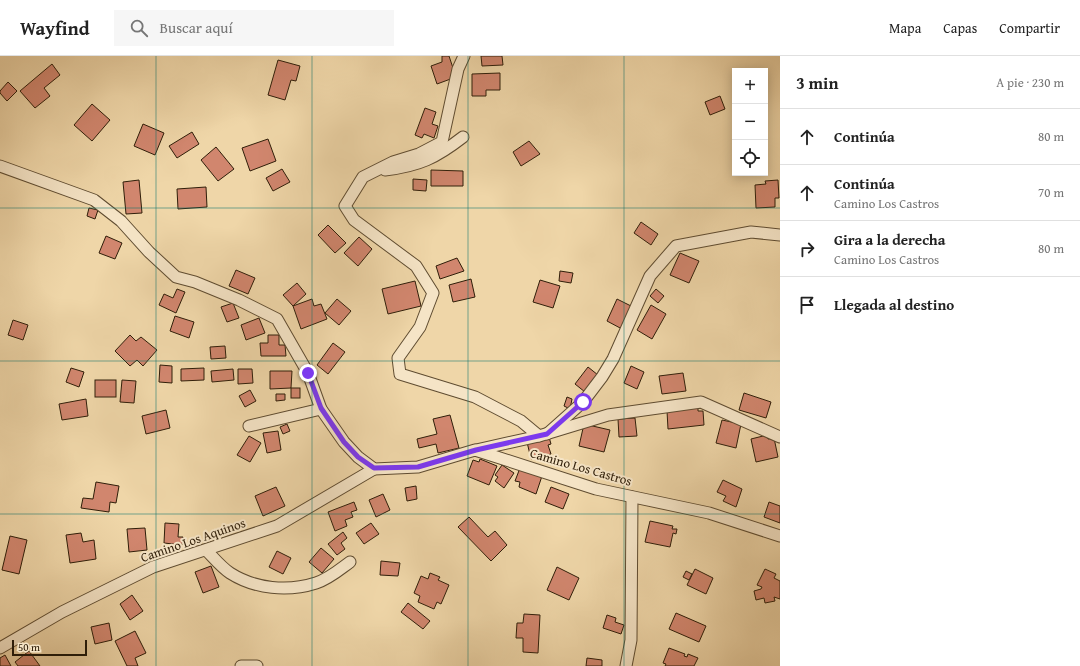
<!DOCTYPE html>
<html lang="es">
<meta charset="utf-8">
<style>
:root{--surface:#fff;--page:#f6f6f6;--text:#222;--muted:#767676;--line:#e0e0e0}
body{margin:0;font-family:"Gentium Book Plus",serif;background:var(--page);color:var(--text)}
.controls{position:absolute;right:12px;top:12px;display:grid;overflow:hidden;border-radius:0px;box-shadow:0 2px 10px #0003}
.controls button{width:36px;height:36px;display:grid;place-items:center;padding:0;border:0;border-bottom:1px solid var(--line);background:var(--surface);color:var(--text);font:20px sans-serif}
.scale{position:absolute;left:12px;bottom:10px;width:75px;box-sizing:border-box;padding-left:4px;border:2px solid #2f1e09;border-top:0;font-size:11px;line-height:14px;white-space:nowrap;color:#2f1e09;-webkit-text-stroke:3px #f5e4c6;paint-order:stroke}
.stop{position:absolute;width:12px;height:12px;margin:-9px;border:3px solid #7c3aed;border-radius:50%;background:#fff}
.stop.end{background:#7c3aed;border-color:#fff;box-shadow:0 1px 4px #0008}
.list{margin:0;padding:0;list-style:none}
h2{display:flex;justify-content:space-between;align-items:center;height:52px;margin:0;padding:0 16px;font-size:17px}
h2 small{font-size:13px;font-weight:400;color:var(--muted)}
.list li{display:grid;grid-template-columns:26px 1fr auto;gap:12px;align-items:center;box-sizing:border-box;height:56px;padding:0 16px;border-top:1px solid var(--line)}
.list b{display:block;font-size:15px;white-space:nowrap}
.list p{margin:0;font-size:13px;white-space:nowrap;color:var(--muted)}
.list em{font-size:13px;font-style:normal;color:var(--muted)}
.icon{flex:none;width:22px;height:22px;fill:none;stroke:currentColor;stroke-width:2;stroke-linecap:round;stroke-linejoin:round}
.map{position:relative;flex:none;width:780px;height:610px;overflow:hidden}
header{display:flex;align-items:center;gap:24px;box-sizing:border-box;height:56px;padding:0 20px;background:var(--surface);border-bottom:1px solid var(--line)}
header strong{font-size:19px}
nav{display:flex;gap:22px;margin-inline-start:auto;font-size:14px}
.search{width:280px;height:36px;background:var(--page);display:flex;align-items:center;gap:10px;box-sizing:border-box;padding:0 14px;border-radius:0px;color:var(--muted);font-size:15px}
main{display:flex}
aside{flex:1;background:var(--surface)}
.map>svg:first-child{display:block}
.building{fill:#d1866e;stroke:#2f1e09}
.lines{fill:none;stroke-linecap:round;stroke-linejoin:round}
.minor-casing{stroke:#5f4c31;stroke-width:13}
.minor{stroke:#f5e4c6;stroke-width:11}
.route{stroke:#7c3aed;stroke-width:5}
.grid{fill:none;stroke:#0f766e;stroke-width:1;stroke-opacity:0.55}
.labels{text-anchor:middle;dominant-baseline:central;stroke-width:4;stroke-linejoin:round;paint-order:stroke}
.street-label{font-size:13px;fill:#2f1e09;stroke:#f5e4c6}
</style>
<header>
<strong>Wayfind</strong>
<div class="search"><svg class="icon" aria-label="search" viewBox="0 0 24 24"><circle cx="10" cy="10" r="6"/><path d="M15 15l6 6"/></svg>Buscar aquí</div>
<nav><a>Mapa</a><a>Capas</a><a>Compartir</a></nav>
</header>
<main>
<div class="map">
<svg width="780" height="610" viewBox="0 0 780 610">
<rect width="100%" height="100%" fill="#efd6a8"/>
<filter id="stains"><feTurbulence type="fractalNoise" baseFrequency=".005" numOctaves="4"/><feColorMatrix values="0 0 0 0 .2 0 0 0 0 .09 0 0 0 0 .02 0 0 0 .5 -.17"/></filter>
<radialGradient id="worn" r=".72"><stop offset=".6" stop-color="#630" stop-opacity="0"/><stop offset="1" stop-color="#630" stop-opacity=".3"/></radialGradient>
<g class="building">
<path d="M442 0H449L456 21 437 28 431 10 442 6Z"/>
<path d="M481 0H502L503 9 482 10Z"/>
<path d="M278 4 300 10 296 25 291 24 285 44 268 39Z"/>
<path d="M52 8 60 19 44 32 50 40 35 52 20 35Z"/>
<path d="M500 17V34H486V40H472V18Z"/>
<path d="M8 26 17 35 7 45 0 37V35Z"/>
<path d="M720 40 725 53 710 59 705 46Z"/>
<path d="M92 48 110 64 92 85 74 69Z"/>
<path d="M425 52 436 56 432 68 438 70 434 82 424 78 422 82 415 79Z"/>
<path d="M143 68 164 77 155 99 134 90Z"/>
<path d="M192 76 199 88 177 102 169 90Z"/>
<path d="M268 83 276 105 250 115 242 92Z"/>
<path d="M529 85 540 98 521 110 513 96Z"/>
<path d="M216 91 234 113 218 125 201 104Z"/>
<path d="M282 113 290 126 273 135 266 122Z"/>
<path d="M431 114 463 115V130H431Z"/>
<path d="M413 123 427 124 426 135 413 134Z"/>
<path d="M139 124 142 157 126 158 123 126Z"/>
<path d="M778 124 779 142H775V151L756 152 755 129 766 128 765 125Z"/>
<path d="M206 131 207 151 178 153 177 133Z"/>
<path d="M89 152 98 154 95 163 87 160Z"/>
<path d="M641 166 658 178 651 189 634 177Z"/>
<path d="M328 169 346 187 335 197 318 179Z"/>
<path d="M106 180 122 187 115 203 99 197Z"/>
<path d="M359 181 372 193 358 210 344 197Z"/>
<path d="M680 197 699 205 689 227 670 219Z"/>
<path d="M457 202 464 215 440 223 436 210Z"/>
<path d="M236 214 255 222 248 238 229 230Z"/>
<path d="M560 215 573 217 571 227 559 225Z"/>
<path d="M471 223 475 241 453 246 449 229Z"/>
<path d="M540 224 560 230 553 252 533 246Z"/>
<path d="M415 225 421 250 388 258 382 233Z"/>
<path d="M297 227 306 238 293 250 283 239Z"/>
<path d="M177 233 185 236 176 257 159 249 164 238 173 242Z"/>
<path d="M656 233 664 240 658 247 650 240Z"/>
<path d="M312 243 314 250 321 248 327 263 301 273 293 250Z"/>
<path d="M337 243 351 255 339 269 325 257Z"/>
<path d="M617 243 633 251 622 273 607 265Z"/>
<path d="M233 247 239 262 227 266 221 251Z"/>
<path d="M651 249 666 258 652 283 637 274Z"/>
<path d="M175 260 194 266 189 282 170 275Z"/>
<path d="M259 262 265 277 246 284 241 269Z"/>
<path d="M13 264 28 269 23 284 8 279Z"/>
<path d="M130 279 136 285 141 281 157 294 143 310 137 304 130 310 115 295Z"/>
<path d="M268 279H279V289H285L286 300H261L260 287H268Z"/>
<path d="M333 287 345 296 328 318 317 309Z"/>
<path d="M225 290 226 302 211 303 210 291Z"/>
<path d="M160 309 172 310V327L159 326Z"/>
<path d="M631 310 644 316 637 333 624 327Z"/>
<path d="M588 311 598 319 585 336 575 328Z"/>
<path d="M71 312 84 316 79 331 66 326Z"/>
<path d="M204 312V324L181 325V313Z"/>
<path d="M233 313 234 324 212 326 211 315Z"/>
<path d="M238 313H252L253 327 238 328Z"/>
<path d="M270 315H292L291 332 270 333Z"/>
<path d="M683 317 686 335 662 338 659 320Z"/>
<rect x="95" y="324" width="21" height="17"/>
<path d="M122 324 136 325 134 347 120 346Z"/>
<rect x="291" y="332" width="9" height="10"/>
<path d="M250 334 256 345 245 351 239 340Z"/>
<path d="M744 337 771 346 766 362 739 354Z"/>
<path d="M276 338H285V344L276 345Z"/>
<path d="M567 341 572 343 570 353 564 350Z"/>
<path d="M86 343 88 360 62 364 59 348Z"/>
<path d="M698 352V355H703L704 369 668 373 667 355Z"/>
<path d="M166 354 170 372 146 378 142 360Z"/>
<path d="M450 359 459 392 438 397 436 388 419 392 417 383 437 378 433 363Z"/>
<path d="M635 362 637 380 619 381 618 363Z"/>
<path d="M722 364 741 368 736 392 716 387Z"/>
<path d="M287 368 290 375 283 378 280 371Z"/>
<path d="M584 368 610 374 604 396 579 390Z"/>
<path d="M278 375 281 394 267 397 263 377Z"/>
<path d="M767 379 768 383 774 382 778 401 756 406 751 383Z"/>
<path d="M249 380 261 387 250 406 237 399Z"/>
<path d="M549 381 551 388 548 389 551 398 531 403 527 386Z"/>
<path d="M480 403 497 410 489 429 467 420 473 404 479 406Z"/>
<path d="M502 409 514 417 504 432 495 425 498 421 495 419Z"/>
<path d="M520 412 542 420 536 438 519 431 520 426 515 425Z"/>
<path d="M723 424 742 433 736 451 723 445 726 440 717 436Z"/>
<path d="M96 426 119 430 116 447 110 446 109 456 81 452 83 442 93 443Z"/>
<path d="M416 430 417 443 407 445 405 432Z"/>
<path d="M276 431 285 450 263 460 255 440Z"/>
<path d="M551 431 569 438 563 453 545 446Z"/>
<path d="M383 438 390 454 376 461 369 444Z"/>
<path d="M354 446 357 454 351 456 353 461 345 464 347 470 335 475 328 456Z"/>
<path d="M769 446 780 450V467L764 461Z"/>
<path d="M469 461 488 481 495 475 507 489 491 505 458 471Z"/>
<path d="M650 465 673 470 672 473H677L676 478 673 477 670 491 645 486Z"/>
<path d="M165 467 179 468 178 481H183L182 489 164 487Z"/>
<path d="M371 467 379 478 364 488 356 477Z"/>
<path d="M145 472 147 494 129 496 127 473Z"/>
<path d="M343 476 347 482 341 487 345 493 337 499 328 488Z"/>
<path d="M81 477 83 486 94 484 96 503 70 507 66 479Z"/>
<path d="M10 480 27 484 19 518 2 514Z"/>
<path d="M321 492 334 503 322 517 309 506Z"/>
<path d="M277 495 291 502 283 518 269 511Z"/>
<path d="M381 505 400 507 398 520 380 519Z"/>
<path d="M211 510 219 531 203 537 195 516Z"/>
<path d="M557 511 579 522 569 544 547 534Z"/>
<path d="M695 513 713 522 706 538 687 529Z"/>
<path d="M765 513 776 518 774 522 780 525V543L774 541 775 545 765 547 764 542 756 544 754 535 761 533 762 531 757 529Z"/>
<path d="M686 515 692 518 689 524 683 521Z"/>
<path d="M430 517 440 521 438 524 449 529 441 548 437 546 434 553 418 546 420 540 414 537 421 520 428 523Z"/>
<path d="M132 539 143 555 130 564 120 548Z"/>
<path d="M408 547 430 565 423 573 401 556Z"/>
<path d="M676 557 706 570 699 586 669 573Z"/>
<path d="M524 558 540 559 538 597 523 596V582H516L517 567H523Z"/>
<path d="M607 559 616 562 615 566 624 569 621 578 603 572Z"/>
<path d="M109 567 112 584 95 588 91 571Z"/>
<path d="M135 575 146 597 135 602 138 610H127L115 585Z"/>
<path d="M669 592 685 598 684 600 687 601 688 598 698 602 694 610H665L666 608 663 607Z"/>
<path d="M29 595 40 610H18L15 606Z"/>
<path d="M5 599 11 610H0V602Z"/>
<path d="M587 602 602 604V610H586Z"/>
</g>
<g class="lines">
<g class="minor-casing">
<g id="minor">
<path d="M464 0 458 13 442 86 419 98 393 106 363 121 345 150 354 164 416 210 433 237 420 271 398 302 400 318 475 341 521 365 539 380"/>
<path d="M0 110 94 144 121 165 149 196 176 221 195 226 239 244 277 263 308 317 321 353 344 386 358 401 374 413 418 411 475 394 596 433 709 457 780 480"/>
<path d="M385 114C419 110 436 102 463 81"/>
<path d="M249 370 321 353"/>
<path d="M547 378 583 346 602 321 613 303 650 220 676 190 751 176 780 179"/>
<path d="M476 394 539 380 608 359 701 346 780 381"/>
<path d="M206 494C213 501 221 511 230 517 255 533 288 536 316 527 329 523 339 514 350 506"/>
<path d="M0 592 62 556 153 511 277 470 374 413"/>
<path d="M241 610H257"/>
<path d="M626 610 631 584 632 441"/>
</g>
</g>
<use href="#minor" class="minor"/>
</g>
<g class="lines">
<path class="route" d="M308 317 321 352 344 386 358 401 374 412 418 411 476 394 547 378 583 346"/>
</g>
<path class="grid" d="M156 0V610M312 0V610M468 0V610M624 0V610M0 152H780M0 305H780M0 458H780"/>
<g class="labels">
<g class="street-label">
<text transform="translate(581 411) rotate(16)">Camino Los Castros</text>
<text transform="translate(193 484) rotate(-19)">Camino Los Aquinos</text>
</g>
</g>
<rect width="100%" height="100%" filter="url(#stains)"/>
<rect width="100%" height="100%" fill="url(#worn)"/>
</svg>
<div class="controls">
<button>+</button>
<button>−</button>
<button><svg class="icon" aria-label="locate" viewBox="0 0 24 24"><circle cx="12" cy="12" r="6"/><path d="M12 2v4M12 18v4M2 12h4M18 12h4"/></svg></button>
</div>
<div class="scale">50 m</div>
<div class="stop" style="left:583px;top:346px"></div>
<div class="stop end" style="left:308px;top:317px"></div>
</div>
<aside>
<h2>3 min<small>A pie · 230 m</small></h2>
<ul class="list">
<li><svg class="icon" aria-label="ahead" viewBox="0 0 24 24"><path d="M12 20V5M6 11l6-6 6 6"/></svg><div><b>Continúa</b></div><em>80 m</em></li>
<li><svg class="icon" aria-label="ahead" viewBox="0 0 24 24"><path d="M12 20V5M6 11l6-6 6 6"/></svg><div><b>Continúa</b><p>Camino Los Castros</p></div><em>70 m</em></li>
<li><svg class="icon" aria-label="right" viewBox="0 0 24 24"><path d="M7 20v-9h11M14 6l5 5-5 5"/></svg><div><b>Gira a la derecha</b><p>Camino Los Castros</p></div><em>80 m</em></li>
<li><svg class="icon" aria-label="arrive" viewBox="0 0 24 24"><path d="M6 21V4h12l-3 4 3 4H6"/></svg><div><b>Llegada al destino</b></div></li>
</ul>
</aside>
</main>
